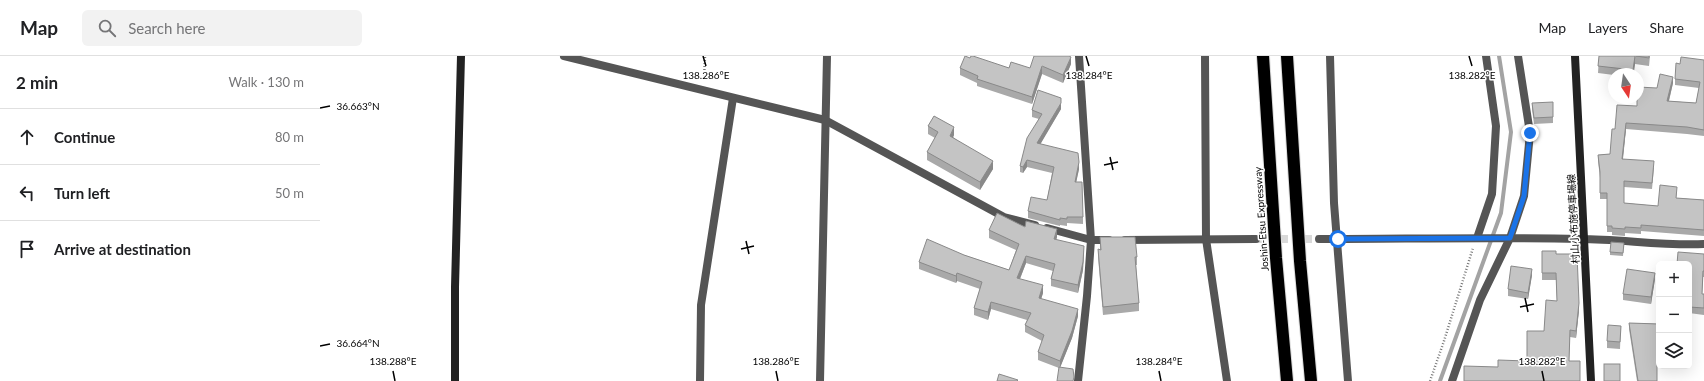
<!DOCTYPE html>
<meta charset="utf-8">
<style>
:root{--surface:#fff;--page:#f2f2f2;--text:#202124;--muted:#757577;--line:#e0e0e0}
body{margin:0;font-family:Lato,"Noto Sans JP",sans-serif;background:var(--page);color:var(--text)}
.controls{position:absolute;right:12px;bottom:12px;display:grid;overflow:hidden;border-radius:6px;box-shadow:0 4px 16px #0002}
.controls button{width:36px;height:36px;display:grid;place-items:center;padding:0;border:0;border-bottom:1px solid var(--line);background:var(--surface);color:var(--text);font:20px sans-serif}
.compass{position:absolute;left:1288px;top:12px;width:36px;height:36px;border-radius:50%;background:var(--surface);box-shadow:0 4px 16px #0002;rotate:167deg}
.stop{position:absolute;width:12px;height:12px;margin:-9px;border:3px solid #1a73e8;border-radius:50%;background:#fff}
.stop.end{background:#1a73e8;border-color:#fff;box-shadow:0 1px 4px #0008}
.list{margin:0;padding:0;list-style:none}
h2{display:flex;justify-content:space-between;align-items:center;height:52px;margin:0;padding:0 16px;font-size:17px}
h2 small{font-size:13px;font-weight:400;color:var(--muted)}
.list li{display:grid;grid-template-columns:26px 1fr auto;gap:12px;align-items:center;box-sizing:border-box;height:56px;padding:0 16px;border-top:1px solid var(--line)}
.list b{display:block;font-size:15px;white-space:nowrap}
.list em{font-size:13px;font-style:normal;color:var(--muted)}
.icon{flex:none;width:22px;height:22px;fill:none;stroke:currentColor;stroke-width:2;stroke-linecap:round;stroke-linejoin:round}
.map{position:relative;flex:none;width:1384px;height:325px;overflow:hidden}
header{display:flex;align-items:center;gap:24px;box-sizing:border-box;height:56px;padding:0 20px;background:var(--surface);border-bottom:1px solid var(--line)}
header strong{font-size:19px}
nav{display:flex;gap:22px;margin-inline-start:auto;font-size:14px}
.search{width:280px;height:36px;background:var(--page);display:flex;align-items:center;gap:10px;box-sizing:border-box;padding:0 14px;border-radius:6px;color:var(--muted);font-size:15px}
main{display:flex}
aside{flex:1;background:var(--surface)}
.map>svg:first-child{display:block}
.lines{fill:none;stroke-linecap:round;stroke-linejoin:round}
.stream{stroke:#a3a3a3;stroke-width:4}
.street-tunnel{stroke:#d9d9d9;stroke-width:8;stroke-dasharray:8 4;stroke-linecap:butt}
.highway-casing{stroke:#dbdbdb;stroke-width:14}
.path{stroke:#777;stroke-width:2.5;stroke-dasharray:1 2;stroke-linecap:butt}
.street{stroke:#555;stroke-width:8}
.secondary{stroke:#222;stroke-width:8}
.highway{stroke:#000;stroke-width:12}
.wall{fill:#a9a9a9}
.shaded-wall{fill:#898989}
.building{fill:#c4c4c4;stroke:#898989}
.route{stroke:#1a73e8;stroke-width:5}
.ticks{fill:none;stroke:#000;stroke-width:1.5}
.labels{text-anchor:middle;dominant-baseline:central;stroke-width:3;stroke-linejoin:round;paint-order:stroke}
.street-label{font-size:10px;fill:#000;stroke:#fff}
.ticks-label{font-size:10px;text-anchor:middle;fill:#000;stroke:#fff;stroke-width:3;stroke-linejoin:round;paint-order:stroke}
</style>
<header>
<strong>Map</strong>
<div class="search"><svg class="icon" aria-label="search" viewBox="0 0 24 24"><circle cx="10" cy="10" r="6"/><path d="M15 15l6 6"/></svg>Search here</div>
<nav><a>Map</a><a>Layers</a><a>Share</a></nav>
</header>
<main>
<aside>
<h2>2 min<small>Walk · 130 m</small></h2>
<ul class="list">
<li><svg class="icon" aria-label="ahead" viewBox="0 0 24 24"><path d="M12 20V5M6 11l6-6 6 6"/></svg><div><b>Continue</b></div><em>80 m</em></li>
<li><svg class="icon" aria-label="left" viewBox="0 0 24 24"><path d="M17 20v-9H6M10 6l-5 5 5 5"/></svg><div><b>Turn left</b></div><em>50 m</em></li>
<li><svg class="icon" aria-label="arrive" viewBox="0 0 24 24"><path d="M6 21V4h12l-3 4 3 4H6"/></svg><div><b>Arrive at destination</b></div></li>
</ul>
</aside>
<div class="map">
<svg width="1384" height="325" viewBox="0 0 1384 325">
<rect width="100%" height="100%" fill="#fff"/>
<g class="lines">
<path class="stream" d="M1120 325 1181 157 1191 76 1179 0"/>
<path class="street-tunnel" d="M936 183H999"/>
<g class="highway-casing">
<g id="highway">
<path d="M943 0 956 202 967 325"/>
<path d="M967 0 980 205 991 325"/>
</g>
</g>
<g class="path">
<path d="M384 23 385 0"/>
<path d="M1110 325 1124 285 1153 192"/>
</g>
<g class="street">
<path d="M244 0 505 64 684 161 715 169"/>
<path d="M885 0 886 183 907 325"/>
<path d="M1010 0 1014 147 1028 325"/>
<path d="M727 172 771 184H789"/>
<path d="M1157 182 1172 138 1176 70 1166 0"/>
<path d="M999 183C1086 183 1173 181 1260 183 1301 183 1343 190 1384 188"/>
<path d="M805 184 936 183"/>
<path d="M380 325 381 249 413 42"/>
<path d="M500 325 507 0"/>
<path d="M758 325 767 240 771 184 759 0"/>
<path d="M1132 325 1160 244 1190 182 1204 140 1210 77 1198 0"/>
</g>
<g class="secondary">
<path d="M1255 0 1271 325"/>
<path d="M135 325V231L141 0"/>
</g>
<use href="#highway" class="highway"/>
</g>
<g class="wall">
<path d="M1279 0H1330L1329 10 1315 8 1314 18H1294V19L1278 17Z"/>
<path d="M650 2 689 12H710L751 8 743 27 722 18 712 48 657 30V27L640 19V12Z"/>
<path d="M1384 4V80L1367 78 1306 73 1303 103 1334 112 1332 133 1304 131V147L1338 150 1357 137 1356 142 1384 144V180L1321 175V178L1305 177V180L1292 179V176H1287V143H1280V122L1278 105V99L1290 98 1295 73 1317 50 1337 32 1353 27 1349 45 1376 47 1379 32 1355 29V23L1360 8Z"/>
<path d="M1212 47 1233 61V67L1214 68 1212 53Z"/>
<path d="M741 53 720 88 759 113 756 126 763 161V168L747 167V170L740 169V170L708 162V155L727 144 732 117 707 111 703 117 700 116V110L719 63 712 61V54Z"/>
<path d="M608 70 634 79 633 81 673 113 660 134 607 104V96L615 82 608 78Z"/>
<path d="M705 171 737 181 736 184 764 198 763 214 758 237 731 230V223L733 215 706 207 700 223 723 237 721 243 758 260 752 282 740 311 754 325 739 312 718 304V296L722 285 705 276V269L707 264 671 253 668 264 654 259V252L660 233 637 225 636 227 599 213V206L644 199 689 214 696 194 669 182V174Z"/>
<path d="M780 181 817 201V209H816L819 247V255L783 259 778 201V193H780Z"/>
<path d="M1304 187 1303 200 1290 199V196Z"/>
<path d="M1222 195 1236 198 1259 254 1256 282 1250 281 1249 305 1178 311 1207 305 1224 275 1237 245 1236 224H1222Z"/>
<path d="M1384 198V221H1383L1382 238H1384V259L1369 257V208Z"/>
<path d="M1212 219 1208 243 1188 240V233Z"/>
<path d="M1335 223 1331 248 1303 244V238Z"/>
<path d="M1309 267 1339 268V295H1337V325H1317L1309 273Z"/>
<path d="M1301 270 1300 293 1287 292V285Z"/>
</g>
<g class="shaded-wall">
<path d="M1315 0V8L1313 18V14Z"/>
<path d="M751 1V8L743 27V19Z"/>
<path d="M722 10V18L712 48V41Z"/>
<path d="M1353 21V27L1347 52V45Z"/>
<path d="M741 47V53L717 94V87Z"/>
<path d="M1306 67V73L1302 110V103Z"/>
<path d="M634 71V79L630 88V80Z"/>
<path d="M707 104V111L703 117V111Z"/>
<path d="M673 105V113L660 134V126Z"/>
<path d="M759 106V113L755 132V126Z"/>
<path d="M737 173V181L734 191V183Z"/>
<path d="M764 190 763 214 758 237V229Z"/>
<path d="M706 200V207L697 230V222Z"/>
<path d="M1212 213V219L1208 243V237Z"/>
<path d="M637 217V225L636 227V220Z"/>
<path d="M1335 217V223L1331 248V241Z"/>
<path d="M723 229V237L719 250V242Z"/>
<path d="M671 246V253L668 264V256Z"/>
<path d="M1259 247V254L1256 282V275Z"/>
<path d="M758 253V260L752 282 740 312V305Z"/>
</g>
<g class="building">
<path d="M645 0 650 2 651 0H653L689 12 691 6 710 12 714 0H749L751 1 743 19 722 10 712 41 657 23 658 20 640 12Z"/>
<path d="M1279 0H1315L1313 14 1278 10Z"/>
<path d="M1316 0H1329V2Z"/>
<path d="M1361 1 1384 4V74L1367 71 1306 67 1302 103 1334 105 1332 127 1304 125V147L1338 150 1340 129 1357 131 1356 142 1384 144V174L1321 169V172L1305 171V173L1292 172V170H1287V137H1280V116L1278 99 1290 98 1292 73H1295L1297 49 1317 50V42H1318V31L1337 32 1340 18 1353 21 1347 45 1376 47 1380 26 1355 23 1356 7 1360 8Z"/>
<path d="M718 34 741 42V47L717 87 758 97 759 106 755 126H762L763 161H747V163L740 162V164L708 155 711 141 727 144 734 111 707 104 703 111 700 110 707 82 722 58 712 54Z"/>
<path d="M1233 46V61L1214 62 1212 47Z"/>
<path d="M614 60 634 71 630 80 673 105 660 126 607 96 618 76 608 70Z"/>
<path d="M677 157 705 171 706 165 737 173 734 183 764 190 763 206 758 229 731 223 735 208 706 200 697 222 723 229 719 242 758 253 752 275 740 305 718 296 724 279 705 269 711 257 671 246 668 256 654 252 662 226 637 217 636 220 599 206 607 183 644 199 689 214 699 188 669 174Z"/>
<path d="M780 181H815L817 201H815L819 247 783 251 778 193 781 194Z"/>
<path d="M1291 186 1304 187 1303 197 1290 196Z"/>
<path d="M1222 195H1236V198H1257L1259 247 1256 275 1250 274 1249 305H1260V325H1144V310L1178 311V304L1207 305V275H1224L1226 244 1237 245 1236 217H1222Z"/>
<path d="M1358 196 1384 198V215H1383L1382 238H1384V252L1369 251V208H1357Z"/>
<path d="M1191 210 1212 213 1208 237 1188 233Z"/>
<path d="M1307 213 1335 217 1331 241 1303 238Z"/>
<path d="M1309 267 1339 268V289H1337V325H1318Z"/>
<path d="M1288 269 1301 270 1300 286 1287 285Z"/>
<rect x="1284" y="308" width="16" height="17"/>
<path d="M739 311 753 313 754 321 753 325H737Z"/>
<path d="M679 318 698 324 697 325H677Z"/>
</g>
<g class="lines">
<path class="route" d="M1018 183 1190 182 1204 140 1210 77"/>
</g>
<path class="ticks" d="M383 0 386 10M766 0 769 10M1149 0 1152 10M0 52 10 50M790 101 793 114M784 109 798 106M426 185 429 198M421 193 434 190M1205 242 1208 256M1200 251 1214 248M0 290 10 288M73 315 75 325M456 315 458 325M839 315 841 325M1222 315 1224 325"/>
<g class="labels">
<g class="street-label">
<text transform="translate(941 163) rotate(-94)">Joshin-Etsu Expressway</text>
<text transform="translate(1253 163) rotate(-93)">村山小布施停車場線</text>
</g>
</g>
<g class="ticks-label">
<text x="386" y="23">138.286°E</text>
<text x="769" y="23">138.284°E</text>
<text x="1152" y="23">138.282°E</text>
<text x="38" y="54">36.663°N</text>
<text x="38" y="291">36.664°N</text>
<text x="73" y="309">138.288°E</text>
<text x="456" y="309">138.286°E</text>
<text x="839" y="309">138.284°E</text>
<text x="1222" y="309">138.282°E</text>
</g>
</svg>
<div class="controls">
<button>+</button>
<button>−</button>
<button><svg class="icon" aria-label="layers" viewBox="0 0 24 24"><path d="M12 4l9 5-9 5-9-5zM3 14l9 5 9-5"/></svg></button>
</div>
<svg class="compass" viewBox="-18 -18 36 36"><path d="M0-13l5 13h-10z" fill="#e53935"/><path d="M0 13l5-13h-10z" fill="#757577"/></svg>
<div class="stop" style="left:1018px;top:183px"></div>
<div class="stop end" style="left:1210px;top:77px"></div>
</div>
</main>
